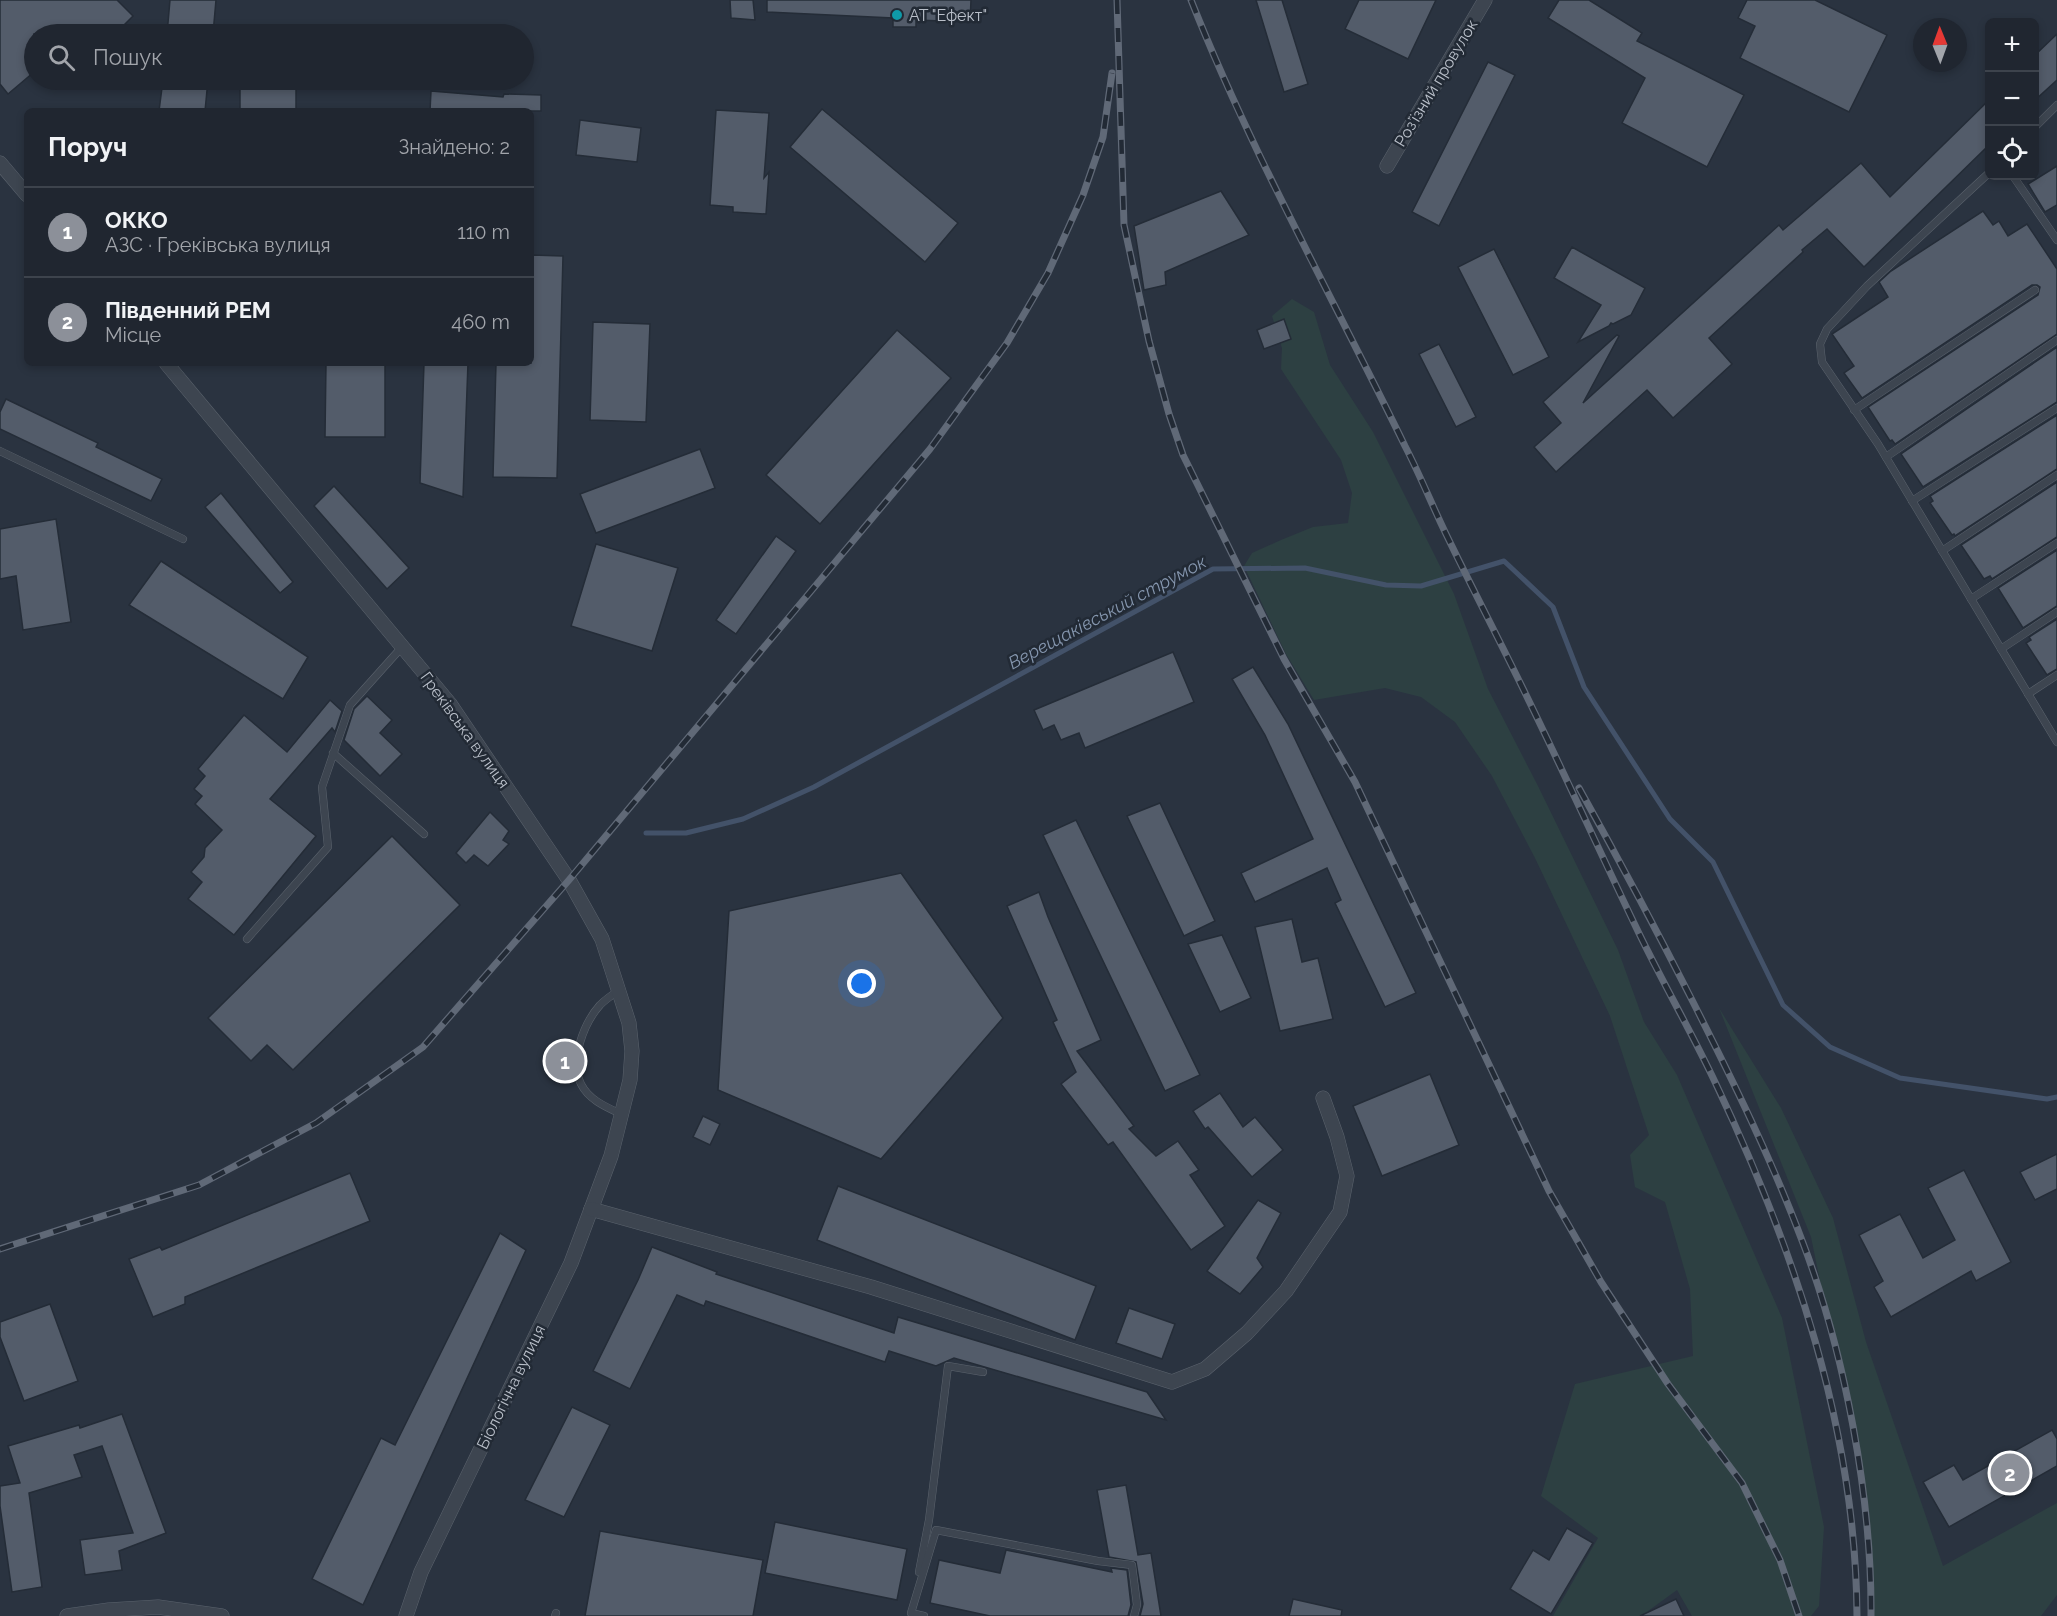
<!DOCTYPE html>
<html lang="uk">
<meta charset="utf-8">
<style>
:root{--surface:#202630;--page:#282e38;--text:#f1f3f6;--muted:#a2a5ab;--line:#3d434c;--accent:#8c9099}
body{margin:0;font-family:Raleway,sans-serif;background:var(--page);color:var(--text)}
.controls{position:absolute;right:18px;top:18px;display:grid;overflow:hidden;border-radius:9px;box-shadow:0 3px 9px #0003}
.controls button{width:54px;height:54px;display:grid;place-items:center;padding:0;border:0;border-bottom:2px solid var(--line);background:var(--surface);color:var(--text);font:30px sans-serif}
.compass{position:absolute;left:1913px;top:18px;width:54px;height:54px;border-radius:50%;background:var(--surface);box-shadow:0 3px 9px #0003;rotate:359deg}
.you{position:absolute;left:862px;top:984px;width:21px;height:21px;margin:-15px;border:4px solid #fff;border-radius:50%;background:#1a73e8;box-shadow:0 0 0 9px #1a73e833}
.badge{display:grid;place-items:center;width:39px;height:39px;border-radius:50%;background:var(--accent);color:#fff;font-size:20px;font-weight:700}
.pin{position:absolute;translate:-50% -50%;border:3px solid #fff;box-shadow:0 2px 6px #0006}
.list{margin:0;padding:0;list-style:none}
h2{display:flex;justify-content:space-between;align-items:center;height:78px;margin:0;padding:0 24px;font-size:26px}
h2 small{font-size:20px;font-weight:400;color:var(--muted)}
.list li{display:grid;grid-template-columns:39px 1fr auto;gap:18px;align-items:center;box-sizing:border-box;height:90px;padding:0 24px;border-top:2px solid var(--line)}
.list b{display:block;font-size:22px;white-space:nowrap}
.list p{margin:0;font-size:20px;white-space:nowrap;color:var(--muted)}
.list em{font-size:20px;font-style:normal;color:var(--muted)}
.icon{flex:none;width:33px;height:33px;fill:none;stroke:currentColor;stroke-width:2;stroke-linecap:round;stroke-linejoin:round}
.map{position:relative;flex:none;width:2057px;height:1616px;overflow:hidden}
.search{position:absolute;background:var(--surface);box-shadow:0 3px 9px #0003;left:24px;top:24px;width:510px;height:66px;display:flex;align-items:center;gap:15px;box-sizing:border-box;padding:0 21px;border-radius:33px;color:var(--muted);font-size:22px}
.panel{position:absolute;background:var(--surface);box-shadow:0 3px 9px #0003;left:24px;top:108px;width:510px;height:258px;border-radius:9px}
.map>svg:first-child{display:block}
.green{fill:#2d4042}
.lines{fill:none;stroke-linecap:round;stroke-linejoin:round}
.stream{stroke:#435269;stroke-width:5}
.building{fill:#535c6a;stroke:#242c37;stroke-width:1.5}
.lane-casing{stroke:#5b636d;stroke-width:8}
.street-casing{stroke:#5b636d;stroke-width:15}
.lane{stroke:#3d4550;stroke-width:7}
.street{stroke:#3d4550;stroke-width:14}
.rail-casing{stroke:#606977;stroke-width:7}
.rail{stroke:#222a35;stroke-width:4.5;stroke-dasharray:14;stroke-linecap:butt}
.culture-dot{fill:#0f9aa8;stroke:#222a35;stroke-width:2}
.labels{text-anchor:middle;dominant-baseline:central;stroke-width:5;stroke-linejoin:round;paint-order:stroke}
.poi-label{font-size:16px;fill:#bac0ca;stroke:#222a35;text-anchor:start}
.street-label{font-size:16px;fill:#bac0ca;stroke:#222a35}
.water-label{font-size:18px;font-style:italic;fill:#8596ae;stroke:#222a35}
</style>
<div class="map">
<svg width="2057" height="1616" viewBox="0 0 2057 1616">
<rect width="100%" height="100%" fill="#2a3340"/>
<g class="green">
<path d="M1292 299 1314 312 1330 365 1373 432 1454 594 1488 689 1538 786 1618 950 1644 1022 1677 1075 1782 1318 1824 1527 1819 1606 1811 1616H1692L1677 1590 1648 1611 1649 1616H1553L1598 1538 1541 1496 1575 1384 1693 1356 1690 1289 1665 1202 1635 1187 1630 1155 1649 1135 1610 1016 1535 858 1492 776 1455 722 1421 697 1385 688 1314 700 1286 654 1244 566 1252 553 1281 540 1313 527 1348 523 1352 493 1341 460 1281 369 1282 348 1272 316Z"/>
<path d="M1719 1008 1781 1108 1833 1218 1866 1342 1943 1566 2057 1503V1595L2041 1616H1871L1859 1471 1811 1237Z"/>
</g>
<g class="lines">
<path class="stream" d="M646 833H686L743 819 814 787 1213 569 1305 568 1386 585 1421 586 1504 561 1553 607 1584 687 1670 819 1713 862 1783 1005 1830 1047 1900 1078 2047 1099 2057 1097"/>
</g>
<g class="building">
<path d="M0 0H117L133 16 115 34H34V72L8 94 0 84Z"/>
<path d="M170 0H216L213 34H167Z"/>
<path d="M730 0H753L755 20 731 18Z"/>
<path d="M767 0H971L970 22 916 20V27H893V18L767 12Z"/>
<path d="M1256 0H1282L1308 84 1284 92Z"/>
<path d="M1359 0H1436L1408 59 1345 29Z"/>
<path d="M1559 0H1589L1642 33 1637 41 1744 95 1707 167 1622 123 1645 78 1548 18Z"/>
<path d="M1747 0H1815L1887 35 1849 112 1740 58 1755 26 1738 18Z"/>
<path d="M2057 34V80L2034 101V56Z"/>
<path d="M1488 62 1515 75 1439 226 1412 212Z"/>
<path d="M163 80H208L205 111H159Z"/>
<path d="M240 85 296 87V111H240Z"/>
<path d="M431 91 503 97 504 94 541 95V111H430Z"/>
<path d="M1989 100V145L1864 267 1827 229 1802 250 1803 252 1709 338 1732 364 1673 418 1647 390 1556 472 1534 447 1561 423 1543 402 1617 335 1619 336 1583 403 1779 225 1783 230 1861 163 1890 197Z"/>
<path d="M822 109 958 223 925 262 790 147Z"/>
<path d="M716 110 769 113 764 178 769 172 766 214 733 212V207L710 205Z"/>
<path d="M580 120 641 128 637 162 576 155Z"/>
<path d="M2057 166V205L2045 212 2028 184Z"/>
<path d="M1221 191 1249 235 1165 272 1166 285 1144 290 1134 226Z"/>
<path d="M1983 211 1993 225 1999 221 2008 236 2027 224 2057 269V334L1895 444 1892 440 1890 441 1868 407 2038 295 2040 287 2037 285H2032L1862 398 1844 373 1854 366 1832 334 1888 297 1879 282 1891 271Z"/>
<path d="M1572 247 1645 288 1631 315 1613 324 1611 323 1609 326 1578 342 1601 305 1554 278Z"/>
<path d="M1494 249 1549 357 1513 375 1458 267Z"/>
<path d="M531 255 563 256 557 478 493 477 496 363H531Z"/>
<path d="M1284 319 1291 339 1264 349 1257 330Z"/>
<path d="M593 322 650 324 646 422 590 420Z"/>
<path d="M897 330 951 378 820 524 766 475Z"/>
<path d="M1439 344 1476 417 1456 427 1419 354Z"/>
<path d="M2057 347V402L1923 487 1901 454Z"/>
<path d="M326 363H385V437H325Z"/>
<path d="M424 363H468L463 497 420 483Z"/>
<path d="M6 399 98 443 96 447 162 479 151 501 0 429V412Z"/>
<path d="M2057 415V469L1955 536 1954 534 1952 535 1930 503 1933 501 1930 496Z"/>
<path d="M700 449 715 488 596 533 580 494Z"/>
<path d="M2057 482V537L1992 579 1990 576 1984 579 1961 545Z"/>
<path d="M334 486 409 568 387 589 314 506Z"/>
<path d="M221 493 293 582 280 593 205 507Z"/>
<path d="M56 519 71 622 23 630 16 576 0 579V529Z"/>
<path d="M776 536 796 551 736 634 716 620Z"/>
<path d="M596 544 678 568 652 651 571 626Z"/>
<path d="M2057 550V606L2023 628 1998 588Z"/>
<path d="M161 561 308 657 283 699 129 605Z"/>
<path d="M2057 619V669L2047 675 2026 643 2031 640 2029 637Z"/>
<path d="M1173 652 1194 702 1085 748 1079 733 1061 740 1054 725 1043 730 1034 710Z"/>
<path d="M1253 667 1288 724 1416 993 1385 1007 1335 903 1341 900 1327 868 1255 902 1241 873 1313 839 1265 735 1232 679Z"/>
<path d="M367 696 392 720 380 733 402 754 380 776 344 740 354 709Z"/>
<path d="M330 700 342 711 335 732 332 728 270 799 316 836 234 935 188 899 202 882 191 872 204 857 205 848 222 830 195 804 202 796 194 789 205 776 198 769 244 715 287 752Z"/>
<path d="M1160 803 1215 921 1184 936 1127 816Z"/>
<path d="M490 812 509 831 503 840 509 844 488 866 474 855 466 863 456 853Z"/>
<path d="M1076 820 1200 1075 1165 1091 1043 835Z"/>
<path d="M392 836 460 905 293 1070 267 1045 251 1061 208 1018Z"/>
<path d="M901 873 1003 1018 881 1159 718 1090 729 911Z"/>
<path d="M1039 892 1048 917 1101 1040 1077 1051 1134 1126 1129 1129 1156 1156 1178 1141 1199 1170 1190 1175 1225 1226 1191 1250 1113 1142 1108 1145 1061 1084 1076 1072 1053 1022 1057 1020 1007 906Z"/>
<path d="M1292 919 1302 962 1318 958 1333 1019 1280 1031 1255 927Z"/>
<path d="M1222 935 1251 998 1220 1012 1188 944Z"/>
<path d="M1430 1074 1459 1145 1382 1176 1353 1106Z"/>
<path d="M1220 1093 1243 1127 1255 1117 1283 1150 1252 1177 1208 1127 1205 1129 1193 1111Z"/>
<path d="M703 1116 720 1124 710 1145 693 1137Z"/>
<path d="M2057 1154V1189L2035 1200 2020 1172Z"/>
<path d="M1964 1170 2011 1262 1976 1281 1971 1271 1891 1317 1874 1287 1883 1281 1859 1235 1900 1214 1923 1258 1955 1240 1928 1188Z"/>
<path d="M350 1173 370 1221 185 1297V1304L153 1317 129 1259 160 1247 162 1250Z"/>
<path d="M838 1186 1096 1286 1075 1340 817 1240Z"/>
<path d="M1258 1200 1281 1213 1257 1258 1263 1267 1240 1294 1207 1271Z"/>
<path d="M500 1233 526 1250 363 1605 312 1579 381 1438 395 1445Z"/>
<path d="M652 1247 717 1272 716 1274 894 1333 898 1317 1147 1392 1166 1420 954 1358 936 1366 889 1351 885 1362 706 1301 704 1306 677 1295 630 1389 593 1371 638 1280Z"/>
<path d="M50 1304 78 1381 24 1401 0 1337V1322Z"/>
<path d="M1129 1308 1175 1324 1162 1359 1116 1343Z"/>
<path d="M572 1407 610 1425 564 1517 525 1500Z"/>
<path d="M122 1414 166 1533 119 1551 122 1570 85 1575 80 1540 133 1533 102 1446 74 1455 82 1477 29 1493 42 1587 12 1592 0 1506V1486L20 1483 8 1446 79 1425 80 1428Z"/>
<path d="M2052 1430 2057 1439V1466L1949 1527 1923 1482 1954 1465 1963 1480Z"/>
<path d="M1126 1485 1138 1555 1151 1553 1161 1616H1140L1143 1604 1136 1562 1109 1557 1097 1490Z"/>
<path d="M775 1522 907 1549 897 1600 765 1573Z"/>
<path d="M1567 1528 1593 1543 1551 1614 1510 1589 1533 1550 1549 1560Z"/>
<path d="M600 1531 763 1560 753 1616H585Z"/>
<path d="M1006 1550 1112 1572 1111 1568 1127 1570 1131 1605 1128 1616H990L930 1603 939 1560 1000 1573Z"/>
<path d="M1293 1599 1342 1610 1341 1616H1289Z"/>
<path d="M1676 1599 1684 1616H1640Z"/>
</g>
<g class="lines">
<g class="lane-casing">
<g id="lane">
<path d="M2034 128 2057 105"/>
<path d="M1990 172 1867 286 1827 329 1820 344 1822 362 1878 444 2057 742"/>
<path d="M2013 176 2057 240"/>
<path d="M1854 410 2035 290"/>
<path d="M0 451 183 539"/>
<path d="M1886 457 2057 340"/>
<path d="M1912 501 2057 408"/>
<path d="M1942 551 2057 475"/>
<path d="M1971 599 2057 543"/>
<path d="M2001 649 2057 612"/>
<path d="M2028 694 2057 675"/>
<path d="M333 753 424 834"/>
<path d="M247 939 328 847 322 787 350 705 402 647"/>
<path d="M618 991C612 995 605 1000 600 1005 584 1023 569 1061 581 1084 589 1100 606 1107 621 1114"/>
<path d="M919 1572 929 1520 948 1366 983 1372"/>
<path d="M555 1616 556 1613"/>
<path d="M924 1616 911 1613 936 1530 1098 1561 1132 1565 1137 1605 1134 1616"/>
</g>
</g>
<g class="street-casing">
<g id="street">
<path d="M0 163 27 195"/>
<path d="M1387 166 1485 0"/>
<path d="M166 363 450 704 569 880 602 939 629 1023 632 1051 630 1080 611 1156 571 1263 421 1572 406 1616"/>
<path d="M591 1209 871 1287 1172 1382 1205 1369 1247 1333 1286 1291 1340 1212 1347 1176 1337 1137 1323 1098"/>
<path d="M67 1616 109 1610 158 1607 222 1616"/>
</g>
</g>
<use href="#lane" class="lane"/>
<use href="#street" class="street"/>
<g class="rail-casing">
<g id="rail">
<path d="M1117 0 1124 225 1149 341 1169 414 1183 455 1284 659 1355 782 1549 1191 1601 1282 1668 1384 1742 1483 1780 1560 1799 1616"/>
<path d="M1191 0C1252 154 1333 298 1405 446 1420 475 1432 505 1446 534 1473 590 1502 645 1529 701 1565 775 1599 850 1635 925 1660 978 1690 1029 1715 1082 1794 1248 1856 1430 1857 1616"/>
<path d="M1579 788C1618 858 1656 929 1692 1000 1732 1079 1772 1160 1803 1243 1845 1354 1872 1498 1871 1616"/>
<path d="M0 1249 199 1185 316 1123 423 1047 569 880 930 449 1007 343 1048 273 1083 195 1103 137 1112 73"/>
</g>
</g>
<use href="#rail" class="rail"/>
</g>
<circle class="culture-dot" cx="897" cy="15" r="6"/>
<g class="labels">
<g class="poi-label">
<text x="909" y="15">АТ "Ефект"</text>
</g>
<g class="street-label">
<text transform="translate(1436 83) rotate(-59)">Роз’їзний провулок</text>
<text transform="translate(465 730) rotate(54)">Греківська вулиця</text>
<text transform="translate(511 1387) rotate(-64)">Біологічна вулиця</text>
</g>
<g class="water-label">
<text transform="translate(1107 612) rotate(-28)">Верещаківський струмок</text>
</g>
</g>
</svg>
<div class="controls">
<button>+</button>
<button>−</button>
<button><svg class="icon" aria-label="locate" viewBox="0 0 24 24"><circle cx="12" cy="12" r="6"/><path d="M12 2v4M12 18v4M2 12h4M18 12h4"/></svg></button>
</div>
<svg class="compass" viewBox="-18 -18 36 36"><path d="M0-13l5 13h-10z" fill="#e53935"/><path d="M0 13l5-13h-10z" fill="#a2a5ab"/></svg>
<div class="you"></div>
<div class="pin badge" style="left:565px;top:1061px">1</div>
<div class="pin badge" style="left:2010px;top:1473px">2</div>
<div class="search"><svg class="icon" aria-label="search" viewBox="0 0 24 24"><circle cx="10" cy="10" r="6"/><path d="M15 15l6 6"/></svg>Пошук</div>
<section class="panel">
<h2>Поруч<small>Знайдено: 2</small></h2>
<ul class="list">
<li><span class="badge">1</span><div><b>ОККО</b><p>АЗС · Греківська вулиця</p></div><em>110 m</em></li>
<li><span class="badge">2</span><div><b>Південний РЕМ</b><p>Місце</p></div><em>460 m</em></li>
</ul>
</section>
</div>
